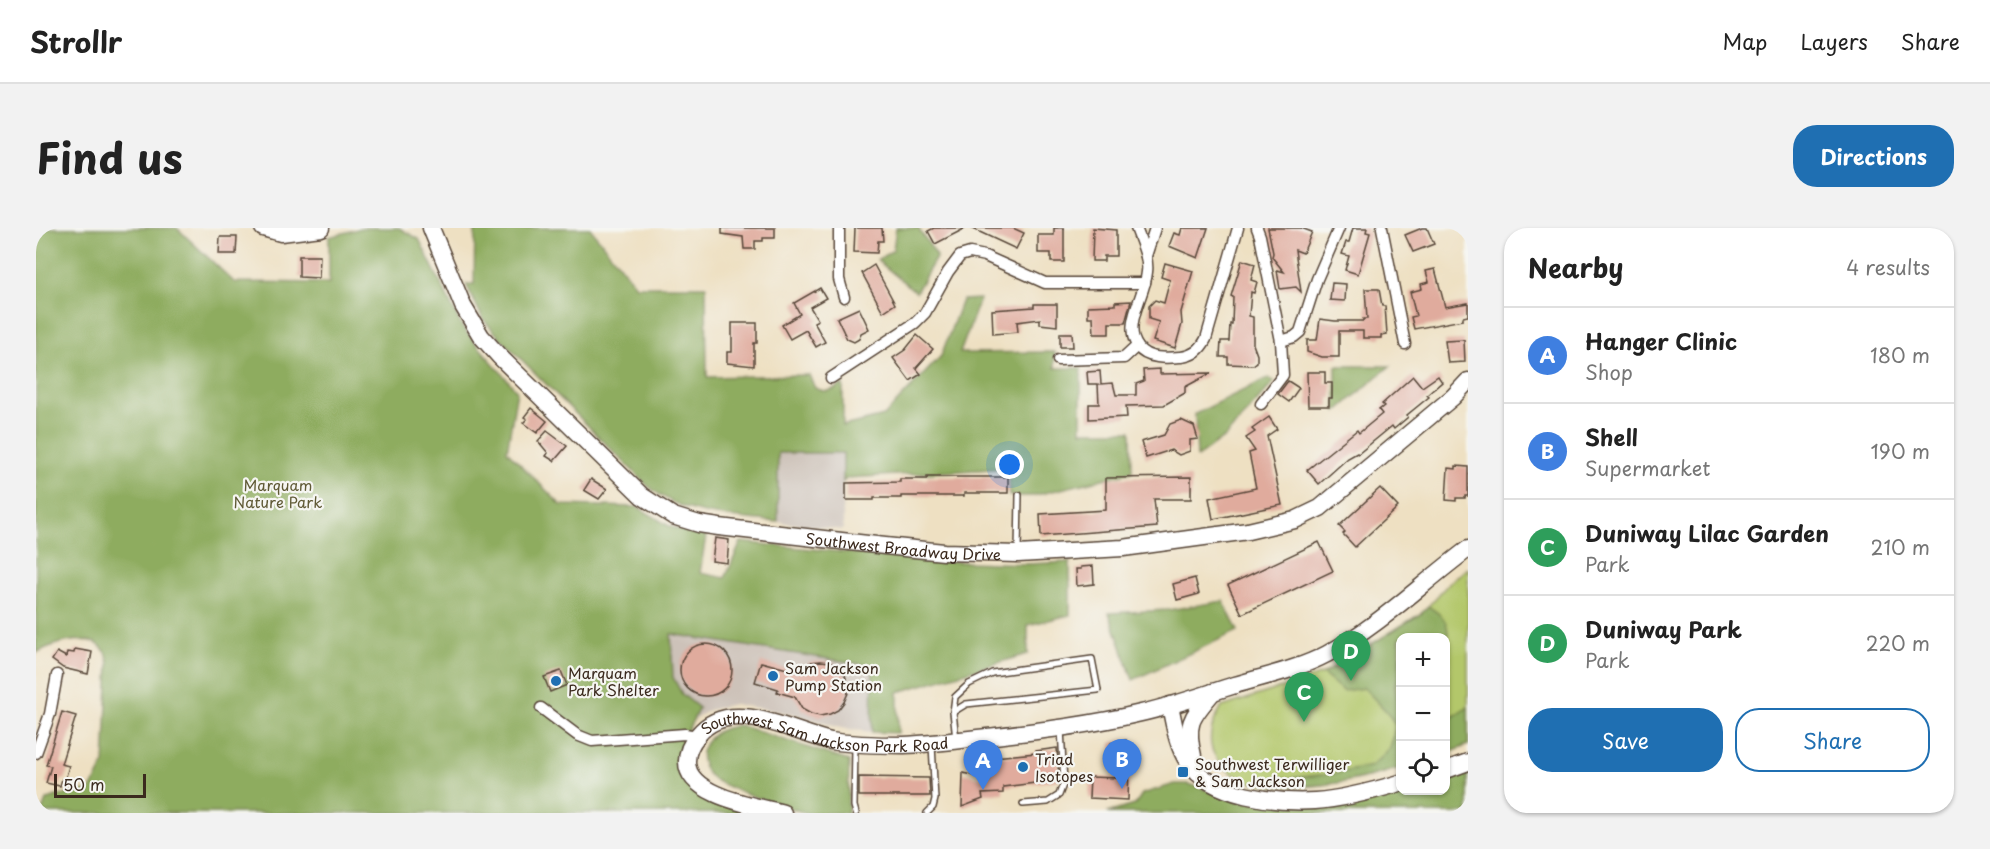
<!DOCTYPE html>
<meta charset="utf-8">
<style>
:root{--surface:#fff;--page:#f2f2f2;--text:#222;--muted:#767676;--line:#e0e0e0;--accent:#1f6fb2}
body{margin:0;font-family:"Playpen Sans",sans-serif;background:var(--page);color:var(--text)}
.controls{position:absolute;right:18px;bottom:18px;display:grid;overflow:hidden;border-radius:12px;box-shadow:0 2px 4px #0004}
.controls button{width:54px;height:54px;display:grid;place-items:center;padding:0;border:0;border-bottom:2px solid var(--line);background:var(--surface);color:var(--text);font:30px sans-serif}
.scale{position:absolute;left:18px;bottom:15px;width:92px;box-sizing:border-box;padding-left:6px;border:3px solid #3b2a1e;border-top:0;font-size:16px;line-height:21px;white-space:nowrap;color:#3b2a1e;-webkit-text-stroke:4px #f6f6f2;paint-order:stroke}
.you{position:absolute;left:974px;top:237px;width:21px;height:21px;margin:-15px;border:4px solid #fff;border-radius:50%;background:#1a73e8;box-shadow:0 0 0 9px #1a73e833}
.badge{display:grid;place-items:center;width:39px;height:39px;border-radius:50%;background:var(--accent);color:#fff;font-size:20px;font-weight:700}
.pin{position:absolute;translate:-50% -50px;filter:drop-shadow(0 2px 3px #0008)}
.pin::after{content:'';position:absolute;top:32px;width:21px;height:18px;background:inherit;clip-path:polygon(0 0,100% 0,50% 100%)}
.list{margin:0;padding:0;list-style:none}
h2{display:flex;justify-content:space-between;align-items:center;height:78px;margin:0;padding:0 24px;font-size:26px}
h2 small{font-size:20px;font-weight:400;color:var(--muted)}
.list li{display:grid;grid-template-columns:39px 1fr auto;gap:18px;align-items:center;box-sizing:border-box;height:96px;padding:0 24px;border-top:2px solid var(--line)}
.list b{display:block;font-size:22px;white-space:nowrap}
.list p{margin:0;font-size:20px;white-space:nowrap;color:var(--muted)}
.list em{font-size:20px;font-style:normal;color:var(--muted)}
.actions{display:flex;gap:12px;padding:18px 24px}
.actions a{flex:1;padding:14px 0;border:2px solid var(--accent);border-radius:24px;text-align:center;font-size:21px;color:var(--accent)}
.actions .main{background:var(--accent);color:#fff}
.icon{flex:none;width:33px;height:33px;fill:none;stroke:currentColor;stroke-width:2;stroke-linecap:round;stroke-linejoin:round}
.map{position:relative;flex:none;width:1432px;height:585px;overflow:hidden;border-radius:24px}
header{display:flex;align-items:center;gap:36px;box-sizing:border-box;height:84px;padding:0 30px;background:var(--surface);border-bottom:2px solid var(--line)}
header strong{font-size:28px}
nav{display:flex;gap:33px;margin-inline-start:auto;font-size:21px}
.intro{display:flex;align-items:center;justify-content:space-between;box-sizing:border-box;height:144px;padding:0 36px}
h1{margin:0;font-size:42px}
.button{padding:15px 27px;border-radius:24px;background:var(--accent);color:#fff;font-size:21px;font-weight:700}
main{display:flex;gap:36px;padding:0 36px}
aside{flex:1;background:var(--surface);border-radius:24px;box-shadow:0 2px 4px #0004}
.map>svg:first-child{display:block}
.industrial{fill:#cdc2b9}
.green{fill:#b3c76b;stroke:#777844;stroke-width:1.5}
.forest{fill:#8eac5f;stroke:#646b3e;stroke-width:1.5}
.building{fill:#e0ab9d}
.lines{fill:none;stroke-linecap:round;stroke-linejoin:round}
.lane-casing{stroke:#564537;stroke-width:8}
.street-casing{stroke:#564537;stroke-width:13}
.secondary-casing{stroke:#564537;stroke-width:19}
.lane{stroke:#fff;stroke-width:5}
.street{stroke:#fff;stroke-width:10}
.secondary{stroke:#fff;stroke-width:16}
.poi-dot{fill:#1f6fb2;stroke:#f6f6f2;stroke-width:2}
.labels{text-anchor:middle;dominant-baseline:central;stroke-width:4.5;stroke-linejoin:round;paint-order:stroke}
.park-label{font-size:15px;fill:#5f5935;stroke:#f6f6f2}
.street-label{font-size:15px;fill:#3b2a1e;stroke:#f6f6f2}
.poi-label{font-size:15px;fill:#3b2a1e;stroke:#f6f6f2;text-anchor:start}
</style>
<header>
<strong>Strollr</strong>
<nav><a>Map</a><a>Layers</a><a>Share</a></nav>
</header>
<div class="intro"><h1>Find us</h1><a class="button">Directions</a></div>
<main>
<div class="map">
<svg width="1432" height="585" viewBox="0 0 1432 585">
<rect width="100%" height="100%" fill="#f6f6f2"/>
<filter id="ink" filterUnits="userSpaceOnUse"><feTurbulence type="fractalNoise" baseFrequency=".0167" numOctaves="2"/><feDisplacementMap in="SourceGraphic" scale="12" xChannelSelector="R" yChannelSelector="G"/><feConvolveMatrix kernelMatrix="1 2 1 2 8 2 1 2 1" color-interpolation-filters="sRGB"/></filter>
<filter id="wash" filterUnits="userSpaceOnUse"><feTurbulence type="fractalNoise" baseFrequency=".008" numOctaves="4" result="noise"/><feDisplacementMap in="SourceGraphic" scale="24" xChannelSelector="R" yChannelSelector="G"/><feGaussianBlur stdDeviation="1.35" result="paint"/><feColorMatrix in="noise" values="0 0 0 0 0 0 0 0 0 0 0 0 0 0 0 0 0 1.4 0 .05"/><feComposite in="paint" operator="in"/></filter>
<g filter="url(#wash)">
<rect width="100%" height="100%" fill="#eee0c2"/>
<g class="industrial">
<path d="M741 225H807V302L742 294Z"/>
<path d="M635 406 837 438 836 504 805 500 757 486 698 476 673 482 655 494H610Z"/>
</g>
<path class="green" d="M1432 340V517L1410 526V410H1364V540C1317 554 1208 581 1178 526 1170 510 1177 492 1186 479L1287 446 1386 385 1414 354Z"/>
<g class="forest">
<path d="M0 0H141L198 54 293 55V9L325 0H363L383 11 426 99 481 163 471 223 525 277 602 279 633 298 656 306 670 308 664 345 689 350 705 314 899 333 992 336 1034 334V387L992 397V426L862 464V505L836 504 837 438 635 406 637 449 646 466 663 480 646 514 644 525 660 563 678 574 718 585H5L10 572C23 565 40 566 55 561L68 536 73 435C72 431 71 425 68 422 55 403 16 416 0 425Z"/>
<path d="M439 0H554L600 58H670L671 149 773 147 779 160C790 166 797 162 807 156V198L848 188 905 128 926 72 944 71 924 125 1019 124V140H1045V203H1095L1096 244 996 268H973V240L811 250 807 254V225H742V294C694 288 651 291 612 258L465 111 447 91 430 56H438Z"/>
<path d="M860 0H882L901 28 880 64 841 32 857 22Z"/>
<path d="M1300 138H1354L1300 184Z"/>
<path d="M1232 150 1238 154 1190 208 1161 229 1159 186Z"/>
<path d="M1187 373 1202 403 1097 452 1073 385 1132 382Z"/>
<path d="M1392 378C1404 386 1411 390 1412 405 1412 412 1413 414 1410 420V410H1364V449L1359 457 1364 486V540C1319 554 1286 560 1239 557L1236 555 1239 549 1253 550 1296 546 1336 538 1354 520 1360 498 1351 484 1328 460 1307 463 1287 446 1386 385Z"/>
<path d="M1432 479V517L1410 526V493Z"/>
<path d="M703 497 813 533 812 585H819C804 585 786 585 772 585 756 582 686 559 676 550 668 544 663 530 667 521 674 504 687 500 703 497Z"/>
<path d="M1432 543V585H1071L1099 577 1106 566 1139 556H1153L1203 573 1286 579 1326 575 1376 563 1410 562V551Z"/>
</g>
<g id="blocks">
<g class="building">
<path d="M686 0H739V10H727V13H719V21H708L707 9 686 6Z"/>
<path d="M819 0H846L847 13H842L841 25 818 24Z"/>
<path d="M898 0H930L899 16 892 3Z"/>
<path d="M935 0H977L988 5 980 21Z"/>
<path d="M1018 0H1028V34H1015V25H1002V7H1018Z"/>
<path d="M1057 0 1080 2V28H1068V33H1056Z"/>
<path d="M1146 0H1172L1162 30 1133 18 1138 5 1144 7Z"/>
<path d="M1232 0H1265L1276 4 1267 25 1259 22 1265 64 1260 59 1244 61 1241 42 1248 44 1236 29 1237 25Z"/>
<path d="M1317 0H1331L1330 4 1334 5 1322 46 1309 42 1313 28 1306 26 1310 14H1313Z"/>
<path d="M1386 0H1391L1398 16 1377 24 1369 7Z"/>
<path d="M184 9H201L200 26H183Z"/>
<path d="M263 28H284L283 50 263 49Z"/>
<path d="M1206 32 1219 36 1215 52 1221 54 1218 65 1215 64 1213 88 1217 89V116L1221 127V134L1217 137 1192 136V129H1184L1185 113H1193L1194 96H1196L1197 69 1195 68Z"/>
<path d="M1129 35 1157 43 1145 84 1146 96 1139 120 1117 113 1123 94 1113 91V78L1119 72 1128 75 1134 52 1125 49Z"/>
<path d="M838 37 859 76 847 84 826 45Z"/>
<path d="M1399 41 1409 79 1432 75V88L1427 89V92L1378 101 1375 89 1380 88 1374 64 1386 61 1385 56 1393 54 1390 43Z"/>
<path d="M1296 55 1310 56 1309 73 1294 72Z"/>
<path d="M784 60 790 70 774 79 782 92 778 94 789 114 780 119 770 102 754 111 746 97 764 86 758 75Z"/>
<path d="M1329 61H1343L1346 78H1349L1351 106 1345 107V110H1327V103H1303V129H1286L1271 124V112H1281L1284 91 1299 93H1327V91H1331Z"/>
<path d="M1095 73 1089 95H1073V106H1058L1057 89H1052V78L1079 77V74Z"/>
<path d="M998 76H1021V98L1004 96V91L981 94 982 104 957 106 956 82 998 79Z"/>
<path d="M823 80 833 101 825 105 823 111 818 114 811 111 801 90Z"/>
<path d="M696 95H721V115H718V138L691 135V124H696Z"/>
<path d="M1024 105H1036L1037 119H1024Z"/>
<path d="M881 107 897 121 880 140 885 146 874 153 857 130 869 122Z"/>
<path d="M1428 112 1429 134 1412 135 1409 113Z"/>
<path d="M1124 141V146L1175 145 1149 159V165L1128 177 1090 178 1091 189 1053 191V176H1063L1062 156H1052L1051 144 1064 143 1065 156 1077 155 1080 167H1100V156L1108 153 1107 142Z"/>
<path d="M1271 144H1289V155H1296V170H1293V178H1272Z"/>
<path d="M1377 148 1386 159 1402 148 1406 154 1391 167 1393 169 1371 187 1372 189 1358 201 1356 198 1322 226 1321 225 1312 230 1283 256 1271 242 1321 202 1323 205 1346 186 1343 182 1348 178 1346 176Z"/>
<path d="M1252 153 1263 160 1253 174 1242 166Z"/>
<path d="M495 180 511 193 501 205 487 195 491 191 488 189Z"/>
<path d="M1233 189 1241 201 1231 208 1246 277 1177 291 1173 270 1220 260 1213 225 1219 223 1210 210 1219 204 1216 201Z"/>
<path d="M1145 192 1158 198 1162 211 1154 212V223L1143 227 1135 222 1110 230 1105 214 1128 207 1134 196Z"/>
<path d="M511 203 531 218 518 233 510 228 512 225 502 213Z"/>
<path d="M1420 238 1432 239V268H1429V270H1420V273L1410 272 1412 240 1420 241Z"/>
<path d="M891 249H972V265H928V268H865V270H838V272H810V255L864 254V251H891Z"/>
<path d="M1155 249V271H1118L1121 299 1005 308 1004 286 1070 282V250Z"/>
<path d="M555 251 571 261 563 271 548 262Z"/>
<path d="M1344 260 1362 279 1319 319 1307 306 1309 304 1303 298Z"/>
<path d="M679 310 693 312 691 335 676 333Z"/>
<path d="M1283 314 1297 343 1206 386 1192 357Z"/>
<path d="M1057 338 1058 356 1041 358 1040 341H1045V339Z"/>
<path d="M1159 350 1163 366 1141 372 1137 356Z"/>
<circle cx="670" cy="442" r="26"/>
<path d="M39 421 56 424 52 446 27 440 16 432 21 424 30 429 31 424 38 425Z"/>
<path d="M785 433 794 434 803 439 809 447 812 456V465L808 474 802 482 794 486 784 488 775 486 766 481 759 469 741 464 742 461 719 454 725 434 762 444 775 434Z"/>
<path d="M525 443 531 457 514 464 508 449Z"/>
<path d="M26 484 40 488 25 536 33 538 29 552 26 551 24 558 10 555 15 538 10 537Z"/>
<path d="M1090 512 1095 539H1093L1092 572 1053 570 1054 549 1081 550 1075 515Z"/>
<path d="M1021 520 1023 552 967 559V565L946 566 947 571 926 579 927 545 951 551 948 530 1000 525V523Z"/>
<path d="M823 549 893 550 894 568H823Z"/>
</g>
</g>
</g>
<g filter="url(#ink)">
<use href="#blocks" fill-opacity="0" stroke="#564537" stroke-width="1.5"/>
<g class="lines">
<g class="lane-casing">
<g id="lane">
<path d="M982 325 983 267"/>
<path d="M917 484 930 476 1062 462 1056 431 956 445 933 456 919 469 917 484 920 511"/>
<path d="M819 518 818 578 820 585"/>
<path d="M987 576 1012 574 1023 567 1028 554 1025 501"/>
<path d="M891 585 897 579 899 571 896 517"/>
</g>
</g>
<g class="street-casing">
<g id="street">
<path d="M803 0V51L808 69"/>
<path d="M1100 0C1105 14 1113 30 1111 44 1109 68 1086 97 1102 119 1111 132 1132 130 1145 129 1157 128 1165 121 1170 111L1202 0"/>
<path d="M1221 0 1224 8 1245 113"/>
<path d="M1346 0 1369 116"/>
<path d="M1432 0V2"/>
<path d="M1110 28 1119 0"/>
<path d="M1022 132 1088 130 1101 118"/>
<path d="M795 150 879 95 889 85 912 44 924 28 934 25 949 28 1009 55H1109"/>
<path d="M1225 176 1247 147 1245 113 1258 109 1264 104 1281 51 1303 0"/>
<path d="M505 480 541 507 556 513 649 506 661 508"/>
<path d="M0 525 14 486 21 447"/>
</g>
</g>
<g class="secondary-casing">
<g id="secondary">
<path d="M227 0 245 5 285 0"/>
<path id="s1" d="M395 0 427 78 445 108 463 128 606 268 637 288 663 296 683 299 849 318 908 324 982 326 1087 320 1212 303 1259 292 1284 280 1417 169 1432 153"/>
<path d="M1134 477C1138 496 1141 518 1152 534 1176 569 1240 575 1279 573 1308 571 1337 563 1364 555"/>
<path d="M1157 528C1149 494 1156 489 1177 464"/>
<path d="M1410 542 1432 534"/>
<path id="s2" d="M747 585C721 578 650 568 651 533 651 524 656 514 662 507 694 467 757 505 795 513 819 517 844 517 868 517 896 516 923 512 951 509 1002 503 1055 497 1105 485 1137 478 1167 467 1199 457 1229 448 1263 441 1291 426 1343 398 1385 356 1432 321"/>
</g>
</g>
<use href="#lane" class="lane"/>
<use href="#street" class="street"/>
<use href="#secondary" class="secondary"/>
</g>
</g>
<g class="poi-dot">
<circle cx="737" cy="448" r="6"/>
<circle cx="520" cy="453" r="6"/>
<circle cx="987" cy="539" r="6"/>
<rect x="1141" y="538" width="12" height="12" rx="3"/>
</g>
<g class="labels">
<g class="park-label">
<text x="242" y="256">Marquam<tspan x="242" dy="17">Nature Park</tspan></text>
</g>
<g class="street-label">
<text stroke="none"><textPath href="#s1" startOffset="616">Southwest Broadway Drive</textPath></text>
<text stroke="none"><textPath href="#s2" startOffset="278">Southwest Sam Jackson Park Road</textPath></text>
</g>
<g class="poi-label">
<text x="749" y="439">Sam Jackson<tspan x="749" dy="17">Pump Station</tspan></text>
<text x="532" y="444">Marquam<tspan x="532" dy="17">Park Shelter</tspan></text>
<text x="999" y="530">Triad<tspan x="999" dy="17">Isotopes</tspan></text>
<text x="1159" y="535">Southwest Terwilliger<tspan x="1159" dy="17">&amp; Sam Jackson</tspan></text>
</g>
</g>
</svg>
<div class="controls">
<button>+</button>
<button>−</button>
<button><svg class="icon" aria-label="locate" viewBox="0 0 24 24"><circle cx="12" cy="12" r="6"/><path d="M12 2v4M12 18v4M2 12h4M18 12h4"/></svg></button>
</div>
<div class="scale">50 m</div>
<div class="you"></div>
<div class="pin badge" style="left:947px;top:562px;background:#3f7fe0">A</div>
<div class="pin badge" style="left:1086px;top:561px;background:#3f7fe0">B</div>
<div class="pin badge" style="left:1268px;top:494px;background:#2e9e5b">C</div>
<div class="pin badge" style="left:1315px;top:453px;background:#2e9e5b">D</div>
</div>
<aside>
<h2>Nearby<small>4 results</small></h2>
<ul class="list">
<li><span class="badge" style="background:#3f7fe0">A</span><div><b>Hanger Clinic</b><p>Shop</p></div><em>180 m</em></li>
<li><span class="badge" style="background:#3f7fe0">B</span><div><b>Shell</b><p>Supermarket</p></div><em>190 m</em></li>
<li><span class="badge" style="background:#2e9e5b">C</span><div><b>Duniway Lilac Garden</b><p>Park</p></div><em>210 m</em></li>
<li><span class="badge" style="background:#2e9e5b">D</span><div><b>Duniway Park</b><p>Park</p></div><em>220 m</em></li>
</ul>
<div class="actions"><a class="main">Save</a><a>Share</a></div>
</aside>
</main>
